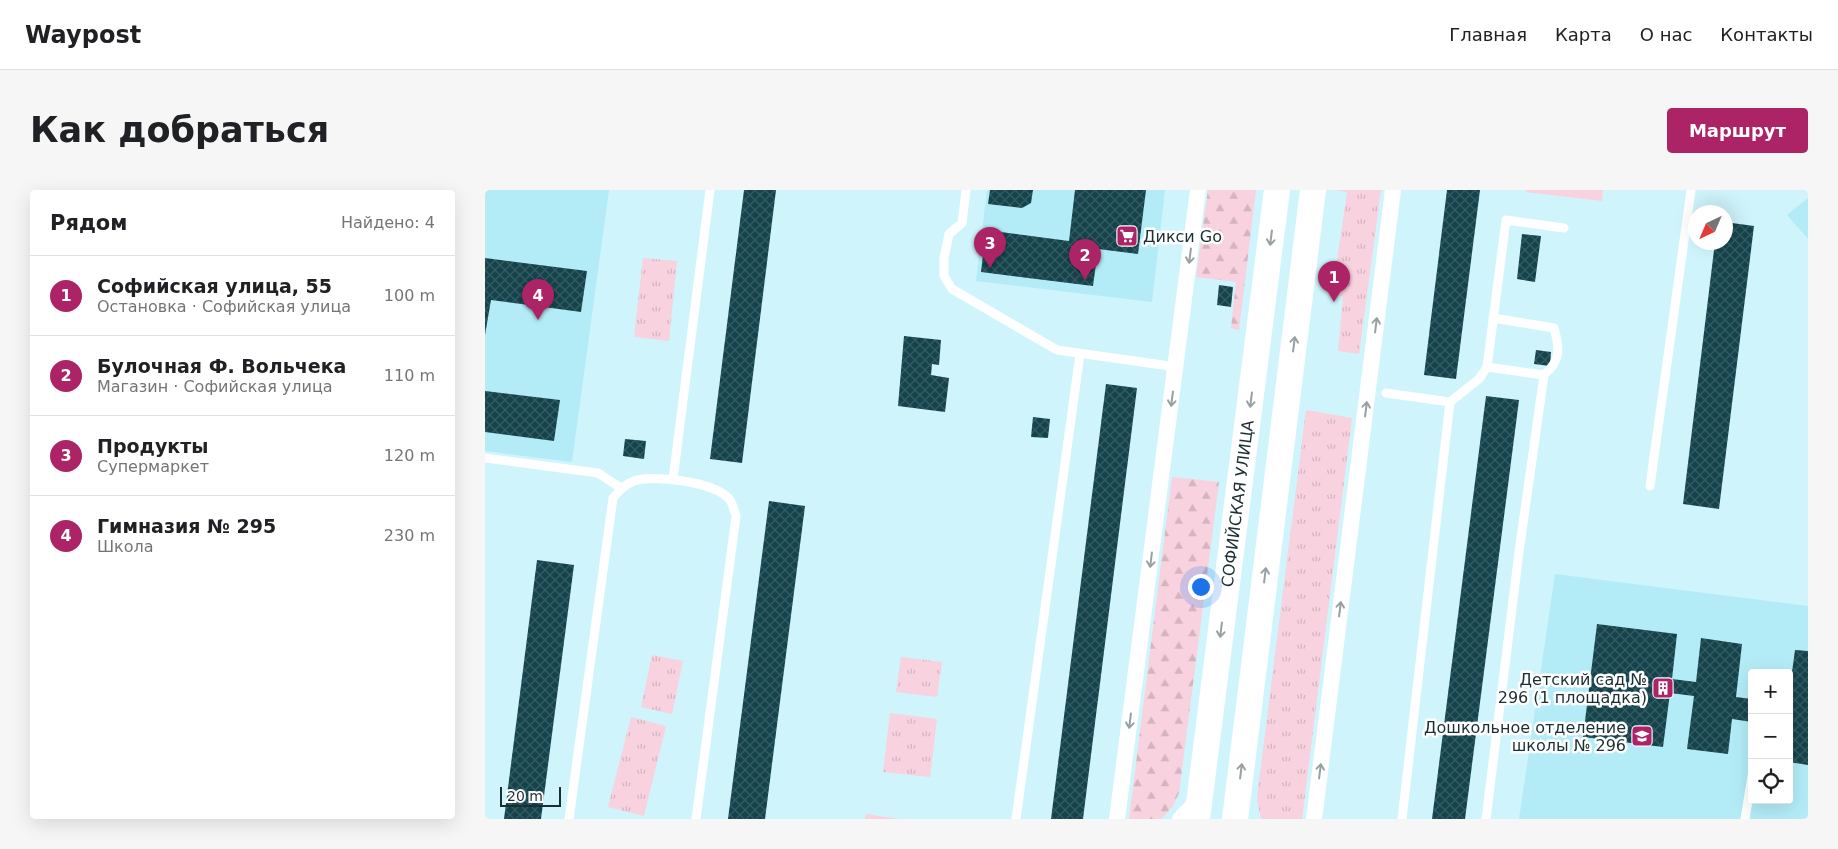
<!DOCTYPE html>
<html lang="ru">
<meta charset="utf-8">
<style>
:root{--surface:#fff;--page:#f6f6f6;--text:#202124;--muted:#757577;--line:#e0e0e0;--accent:#ac2366}
body{margin:0;font-family:"DejaVu Sans",sans-serif;background:var(--page);color:var(--text)}
.controls{position:absolute;right:15px;bottom:15px;display:grid;overflow:hidden;border-radius:5px;box-shadow:0 5px 20px #0002}
.controls button{width:45px;height:45px;display:grid;place-items:center;padding:0;border:0;border-bottom:1px solid var(--line);background:var(--surface);color:var(--text);font:25px sans-serif}
.compass{position:absolute;left:1203px;top:15px;width:45px;height:45px;border-radius:50%;background:var(--surface);box-shadow:0 5px 20px #0002;rotate:224deg}
.scale{position:absolute;left:15px;bottom:12px;width:61px;box-sizing:border-box;padding-left:5px;border:2px solid #1b2e31;border-top:0;font-size:14px;line-height:18px;white-space:nowrap;color:#1b2e31;-webkit-text-stroke:4px #fff;paint-order:stroke}
.you{position:absolute;left:715px;top:396px;width:18px;height:18px;margin:-12px;border:4px solid #fff;border-radius:50%;background:#1a73e8;box-shadow:0 0 0 8px #1a73e833}
.badge{display:grid;place-items:center;width:32px;height:32px;border-radius:50%;background:var(--accent);color:#fff;font-size:16px;font-weight:700}
.pin{position:absolute;translate:-50% -41px;filter:drop-shadow(0 1px 2px #0008)}
.pin::after{content:'';position:absolute;top:26px;width:18px;height:15px;background:inherit;clip-path:polygon(0 0,100% 0,50% 100%)}
.list{margin:0;padding:0;list-style:none}
h2{display:flex;justify-content:space-between;align-items:center;height:65px;margin:0;padding:0 20px;font-size:21px}
h2 small{font-size:16px;font-weight:400;color:var(--muted)}
.list li{display:grid;grid-template-columns:32px 1fr auto;gap:15px;align-items:center;box-sizing:border-box;height:80px;padding:0 20px;border-top:1px solid var(--line)}
.list b{display:block;font-size:19px;white-space:nowrap}
.list p{margin:0;font-size:16px;white-space:nowrap;color:var(--muted)}
.list em{font-size:16px;font-style:normal;color:var(--muted)}
.icon{flex:none;width:28px;height:28px;fill:none;stroke:currentColor;stroke-width:2;stroke-linecap:round;stroke-linejoin:round}
.map{position:relative;flex:none;width:1323px;height:629px;overflow:hidden;border-radius:5px}
header{display:flex;align-items:center;gap:30px;box-sizing:border-box;height:70px;padding:0 25px;background:var(--surface);border-bottom:1px solid var(--line)}
header strong{font-size:24px}
nav{display:flex;gap:28px;margin-inline-start:auto;font-size:18px}
.intro{display:flex;align-items:center;justify-content:space-between;box-sizing:border-box;height:120px;padding:0 30px}
h1{margin:0;font-size:35px}
.button{padding:12px 22px;border-radius:5px;background:var(--accent);color:#fff;font-size:18px;font-weight:700}
main{display:flex;gap:30px;padding:0 30px}
aside{flex:1;background:var(--surface);border-radius:5px;box-shadow:0 5px 20px #0002}
.map>svg:first-child{display:block}
.built{fill:#b3ecf7;fill-rule:evenodd}
.grass{fill:url(#grass-tufts)}
.forest{fill:url(#forest-firs)}
.pitch{fill:#f8d2de}
.building{fill:url(#building-cross-hatch)}
.lines{fill:none;stroke-linecap:round;stroke-linejoin:round}
.service{stroke:#fff;stroke-width:9}
.minor{stroke:#fff;stroke-width:16}
.primary{stroke:#fff;stroke-width:26}
.oneway{stroke:#98a1a2}
.labels{text-anchor:middle;dominant-baseline:central;stroke-width:5;stroke-linejoin:round;paint-order:stroke}
.poi-label{font-size:16px;fill:#1b2e31;stroke:#fff;text-anchor:end}
.street-label{font-size:16px;fill:#1b2e31;stroke:#fff}
</style>
<header>
<strong>Waypost</strong>
<nav><a>Главная</a><a>Карта</a><a>О нас</a><a>Контакты</a></nav>
</header>
<div class="intro"><h1>Как добраться</h1><a class="button">Маршрут</a></div>
<main>
<aside>
<h2>Рядом<small>Найдено: 4</small></h2>
<ul class="list">
<li><span class="badge">1</span><div><b>Софийская улица, 55</b><p>Остановка · Софийская улица</p></div><em>100 m</em></li>
<li><span class="badge">2</span><div><b>Булочная Ф. Вольчека</b><p>Магазин · Софийская улица</p></div><em>110 m</em></li>
<li><span class="badge">3</span><div><b>Продукты</b><p>Супермаркет</p></div><em>120 m</em></li>
<li><span class="badge">4</span><div><b>Гимназия № 295</b><p>Школа</p></div><em>230 m</em></li>
</ul>
</aside>
<div class="map">
<svg width="1323" height="629" viewBox="0 0 1323 629">
<defs>
<pattern id="grass-tufts" width="24" height="20" patternUnits="userSpaceOnUse" patternTransform="scale(1.25)"><rect width="24" height="20" fill="#f8d2de"/><path d="M3 7l-1-3M5 7V3M7 7l1-3M15 17l-1-3M17 17v-4M19 17l1-3" fill="none" stroke="#d4b5bf"/></pattern>
<pattern id="forest-firs" width="22" height="20" patternUnits="userSpaceOnUse" patternTransform="scale(1.25)"><rect width="22" height="20" fill="#f8d2de"/><path d="M5 1l3.5 6h-7zM16 11l3.5 6h-7z" fill="#d4b5bf"/></pattern>
<pattern id="building-cross-hatch" width="8" height="8" patternUnits="userSpaceOnUse" patternTransform="scale(1.25)"><rect width="8" height="8" fill="#15434c"/><path d="M0 0l8 8M0 8l8-8" fill="none" stroke="#365c63"/></pattern>
</defs>
<rect width="100%" height="100%" fill="#cff4fc"/>
<g class="built">
<path d="M0 0H124L87 272 0 261Z"/>
<path d="M502 0H680L667 112 491 91Z"/>
<path d="M1323 8V49L1302 25Z"/>
<path d="M1070 384 1323 416V629H1034ZM1267 483H1304V610H1267Z"/>
</g>
<g class="grass">
<path d="M849 0H896L874 164 853 161 858 106 847 105 862 2Z"/>
<path d="M158 68 192 71 184 151 149 147Z"/>
<path d="M821 220 867 228 817 629H776L772 609 773 599Z"/>
<path d="M167 465 198 471 187 524 156 517Z"/>
<path d="M416 467 457 472 452 507 411 502Z"/>
<path d="M405 523 452 529 445 587 398 582Z"/>
<path d="M146 527 181 536 159 626 123 617Z"/>
<path d="M381 624 415 629H380Z"/>
</g>
<g class="forest">
<path d="M723 0H771L754 140 746 138 751 92 711 87Z"/>
<path d="M687 287 734 292 694 603 688 616 676 629H644Z"/>
</g>
<path class="pitch" d="M1041 0H1118L1117 11 1041 2Z"/>
<g class="building">
<path d="M259 0H291L257 273 225 269Z"/>
<path d="M505 0H548L546 13 537 18 503 14Z"/>
<path d="M590 0H661L653 64 613 59 608 96 496 82 501 40 584 51Z"/>
<path d="M962 0H995L971 189 939 185Z"/>
<path d="M1240 32 1269 36 1234 319 1198 314 1230 52H1240Z"/>
<path d="M1037 44 1056 46 1050 92 1032 89Z"/>
<path d="M0 68 102 81 96 122 6 110 0 145Z"/>
<path d="M734 95 748 97 746 117 732 115Z"/>
<path d="M419 146 456 150 454 175 447 174 446 185 464 188 460 222 413 216Z"/>
<path d="M1051 160 1066 162 1065 176 1049 174Z"/>
<path d="M621 194 652 198 598 629H566Z"/>
<path d="M0 201 75 210 69 251 0 242Z"/>
<path d="M1001 206 1034 210 980 629H947Z"/>
<path d="M548 227 565 229 563 248 546 247Z"/>
<path d="M140 249 161 251 159 269 138 266Z"/>
<path d="M284 311 320 316 280 629H243Z"/>
<path d="M52 370 89 375 56 629H19Z"/>
<path d="M1112 434 1192 444 1187 489 1211 492 1216 448 1257 454 1251 507 1267 509V532L1247 529 1243 564 1202 559 1209 506 1185 503 1178 557 1098 547Z"/>
<path d="M1310 460 1323 461V575L1304 572V504Z"/>
</g>
<g class="lines">
<g class="service">
<path d="M481 0 477 33 464 44 459 68V86L467 99 572 160 692 177"/>
<path d="M1008 128 1069 138C1075 159 1076 170 1059 185"/>
<path d="M901 203 965 212 994 189 1002 177"/>
<path d="M0 268 113 283 136 298"/>
<path d="M188 289 225 0"/>
<path d="M1165 296 1206 0"/>
<path d="M84 629 128 308C134 301 140 294 149 291 167 284 231 292 244 309 248 313 249 321 251 326L211 629"/>
<path d="M531 629 595 164"/>
<path d="M917 629 965 212"/>
<path d="M1001 629 1034 362 1059 185 1002 177 1021 30 1079 38"/>
<path d="M1260 629 1267 586"/>
</g>
<g class="minor">
<path d="M632 629 713 0"/>
<path d="M695 629 715 608"/>
<path d="M829 629 908 0"/>
</g>
<g class="primary">
<path id="s1" d="M712 629 792 0"/>
<path d="M750 629 828 0"/>
</g>
</g>
<defs><path id="oneway-shaft" d="M-6 0H5M1.5-3L5.5 0L1.5 3" fill="none" stroke-width="1.6" stroke-linecap="round" stroke-linejoin="round" transform="scale(1.25)"/></defs>
<g class="oneway">
<use href="#oneway-shaft" transform="translate(786 48) rotate(97)"/>
<use href="#oneway-shaft" transform="translate(705 66) rotate(97)"/>
<use href="#oneway-shaft" transform="translate(891 135) rotate(-83)"/>
<use href="#oneway-shaft" transform="translate(809 154) rotate(-83)"/>
<use href="#oneway-shaft" transform="translate(687 209) rotate(97)"/>
<use href="#oneway-shaft" transform="translate(766 210) rotate(97)"/>
<use href="#oneway-shaft" transform="translate(881 219) rotate(-83)"/>
<use href="#oneway-shaft" transform="translate(666 370) rotate(97)"/>
<use href="#oneway-shaft" transform="translate(780 385) rotate(-83)"/>
<use href="#oneway-shaft" transform="translate(855 419) rotate(-83)"/>
<use href="#oneway-shaft" transform="translate(736 440) rotate(97)"/>
<use href="#oneway-shaft" transform="translate(645 531) rotate(97)"/>
<use href="#oneway-shaft" transform="translate(756 581) rotate(-83)"/>
<use href="#oneway-shaft" transform="translate(835 581) rotate(-83)"/>
</g>
<defs>
<g id="supermarket-square" transform="scale(1.125)"><rect x="-9" y="-9" width="18" height="18" rx="4" fill="#ac2366" stroke="#fff"/><path d="M-6-5.5h2.5l.6 2H6L4.5 2H-2.5L-4.4-4H-6ZM-1.5 3.2a1.3 1.3 0 1 0 .1 0ZM3 3.2a1.3 1.3 0 1 0 .1 0Z" fill="#fff"/></g>
<g id="building-square" transform="scale(1.125)"><rect x="-9" y="-9" width="18" height="18" rx="4" fill="#ac2366" stroke="#fff"/><path d="M-4-6H4V6H1V3H-1V6H-4ZM-2.5-4.3h1.7v1.8h-1.7ZM.8-4.3h1.7v1.8H.8ZM-2.5-1h1.7V.8h-1.7ZM.8-1h1.7V.8H.8Z" fill="#fff"/></g>
<g id="school-square" transform="scale(1.125)"><rect x="-9" y="-9" width="18" height="18" rx="4" fill="#ac2366" stroke="#fff"/><path d="M0-5L7-2L0 1L-7-2ZM-4 1L0 2.5L4 1V4Q0 6-4 4Z" fill="#fff"/></g>
</defs>
<g fill-rule="evenodd">
<use href="#supermarket-square" x="642" y="46"/>
<use href="#building-square" x="1178" y="498"/>
<use href="#school-square" x="1157" y="546"/>
</g>
<g class="labels">
<g class="poi-label">
<text x="658" y="46" text-anchor="start">Дикси Go</text>
<text x="1162" y="489">Детский сад №<tspan x="1162" dy="18">296 (1 площадка)</tspan></text>
<text x="1141" y="537">Дошкольное отделение<tspan x="1141" dy="18">школы № 296</tspan></text>
</g>
<g class="street-label">
<text stroke="none"><textPath href="#s1" startOffset="318">СОФИЙСКАЯ УЛИЦА</textPath></text>
</g>
</g>
</svg>
<div class="controls">
<button>+</button>
<button>−</button>
<button><svg class="icon" aria-label="locate" viewBox="0 0 24 24"><circle cx="12" cy="12" r="6"/><path d="M12 2v4M12 18v4M2 12h4M18 12h4"/></svg></button>
</div>
<svg class="compass" viewBox="-18 -18 36 36"><path d="M0-13l5 13h-10z" fill="#e53935"/><path d="M0 13l5-13h-10z" fill="#757577"/></svg>
<div class="scale">20 m</div>
<div class="you"></div>
<div class="pin badge" style="left:849px;top:112px">1</div>
<div class="pin badge" style="left:600px;top:90px">2</div>
<div class="pin badge" style="left:505px;top:78px">3</div>
<div class="pin badge" style="left:53px;top:130px">4</div>
</div>
</main>
